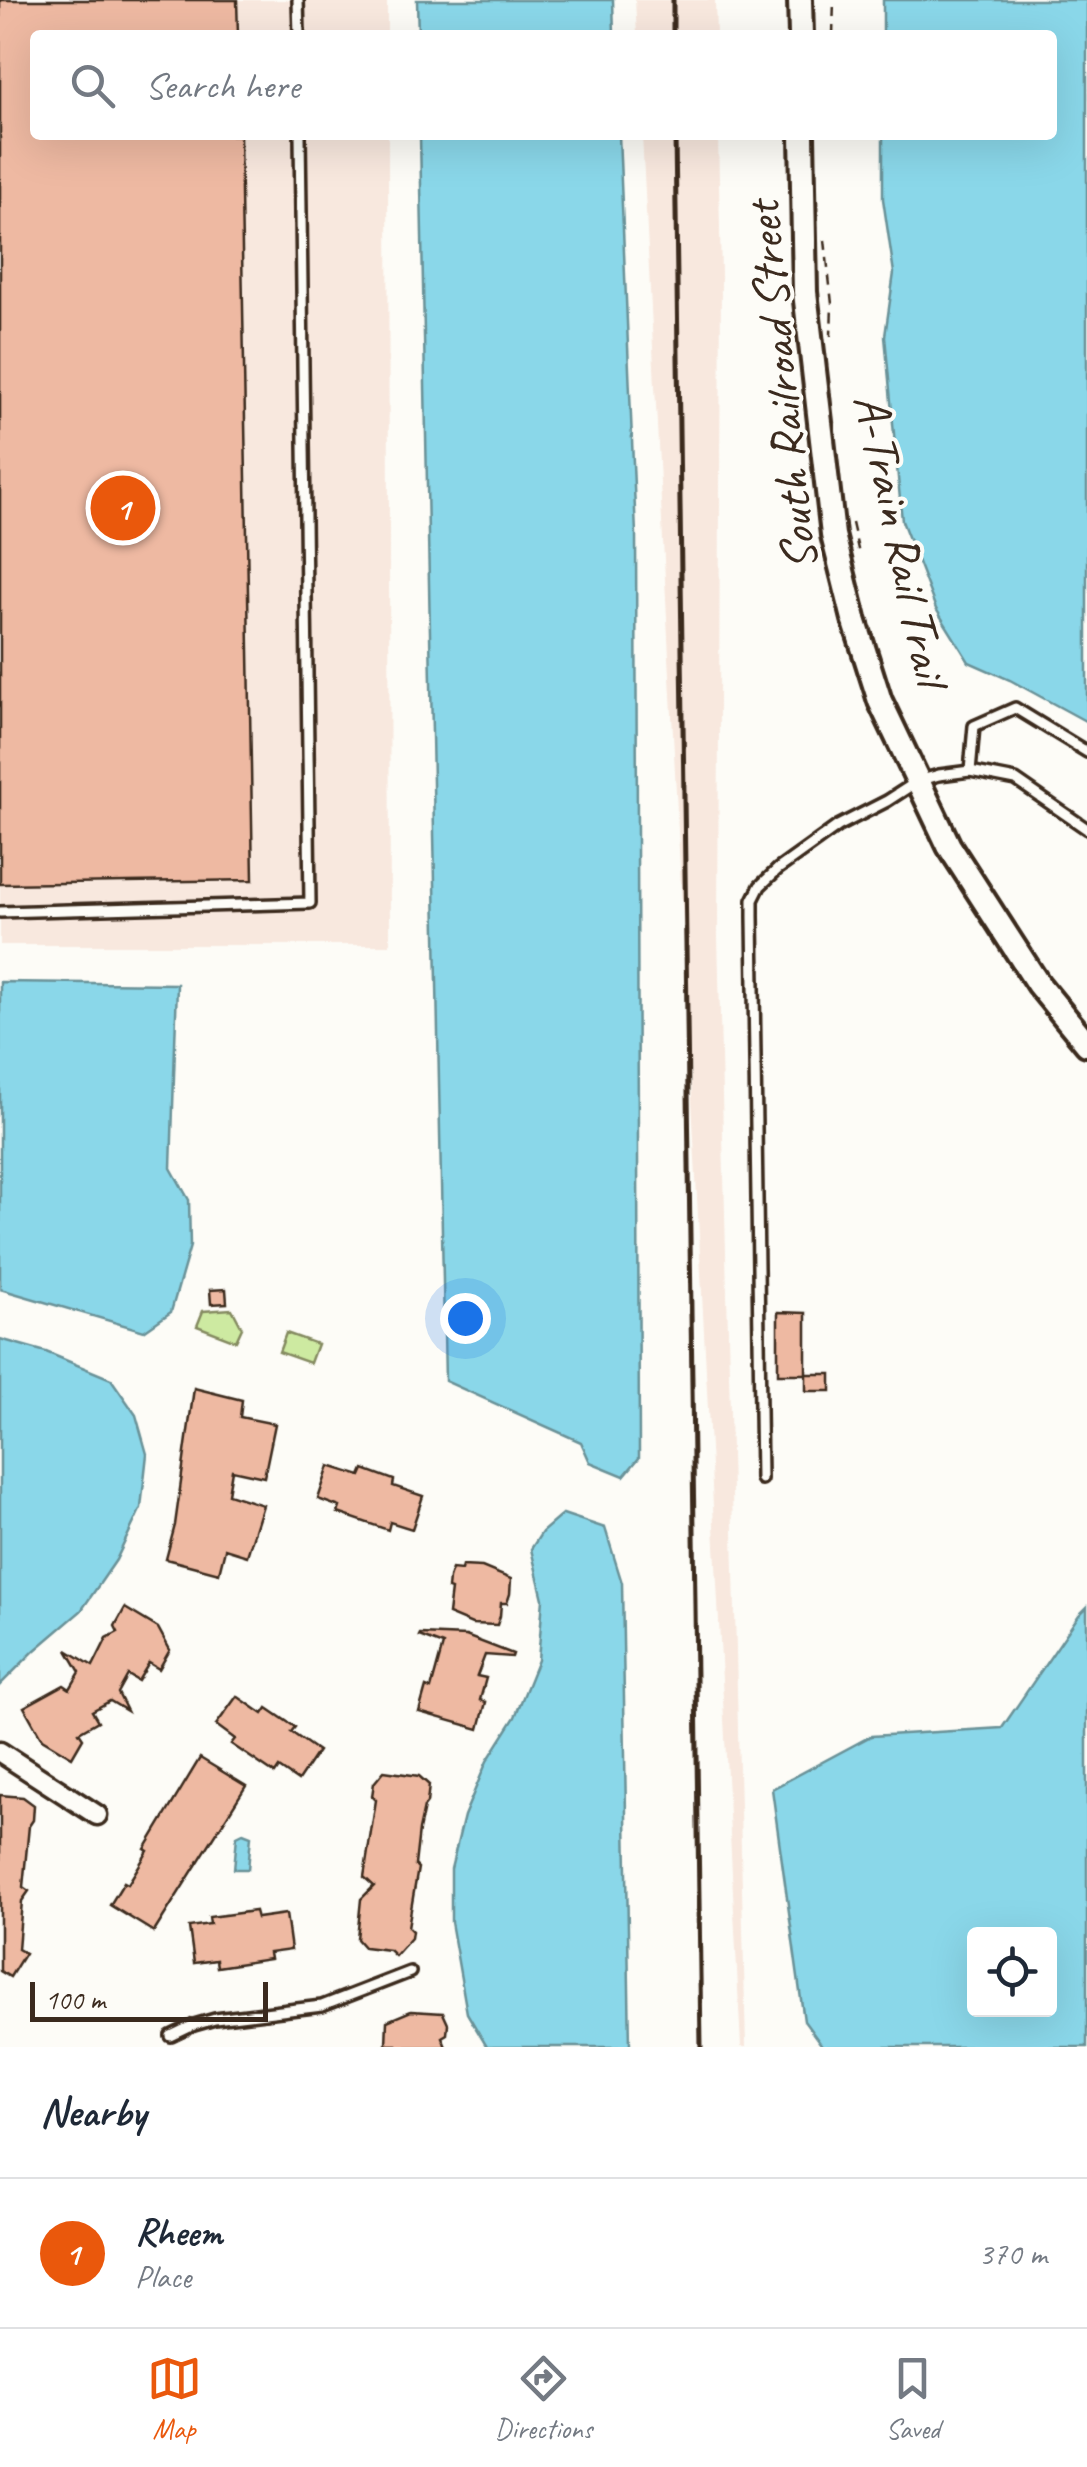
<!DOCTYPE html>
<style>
:root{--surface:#fff;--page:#f6f6f7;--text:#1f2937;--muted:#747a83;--line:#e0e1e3;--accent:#ea580c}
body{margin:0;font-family:Caveat,sans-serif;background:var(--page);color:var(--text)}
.controls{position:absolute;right:30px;bottom:30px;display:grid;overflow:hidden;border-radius:10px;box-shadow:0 10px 40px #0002}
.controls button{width:90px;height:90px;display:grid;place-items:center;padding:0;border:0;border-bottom:2px solid var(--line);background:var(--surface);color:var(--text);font:50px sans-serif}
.scale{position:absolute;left:30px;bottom:25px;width:238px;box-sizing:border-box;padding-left:10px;border:5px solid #3b2a1e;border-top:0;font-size:28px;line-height:35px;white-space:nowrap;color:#3b2a1e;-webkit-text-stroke:8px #fdfcf7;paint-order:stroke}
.you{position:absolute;left:465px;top:1318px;width:35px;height:35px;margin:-25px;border:8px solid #fff;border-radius:50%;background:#1a73e8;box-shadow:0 0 0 15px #1a73e833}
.badge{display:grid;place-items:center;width:65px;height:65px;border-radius:50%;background:var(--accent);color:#fff;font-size:32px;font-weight:700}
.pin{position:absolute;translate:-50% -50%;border:5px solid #fff;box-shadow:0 2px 10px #0006}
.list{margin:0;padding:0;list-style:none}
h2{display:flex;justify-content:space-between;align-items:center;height:130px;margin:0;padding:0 40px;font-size:42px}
h2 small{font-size:32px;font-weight:400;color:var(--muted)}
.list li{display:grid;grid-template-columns:65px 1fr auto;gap:30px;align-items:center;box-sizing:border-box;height:150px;padding:0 40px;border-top:2px solid var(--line)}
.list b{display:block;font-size:38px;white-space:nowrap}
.list p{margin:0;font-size:32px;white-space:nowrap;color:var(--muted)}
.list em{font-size:32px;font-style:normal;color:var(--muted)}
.icon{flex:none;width:55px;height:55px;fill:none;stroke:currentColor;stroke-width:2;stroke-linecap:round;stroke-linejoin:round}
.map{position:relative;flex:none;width:1087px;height:2047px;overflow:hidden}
.search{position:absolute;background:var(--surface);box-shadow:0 10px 40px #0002;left:30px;right:30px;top:30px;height:110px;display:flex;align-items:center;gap:25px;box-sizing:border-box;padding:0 35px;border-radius:10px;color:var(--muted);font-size:38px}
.sheet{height:280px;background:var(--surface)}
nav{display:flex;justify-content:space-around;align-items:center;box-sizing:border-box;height:140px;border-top:2px solid var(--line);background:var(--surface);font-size:28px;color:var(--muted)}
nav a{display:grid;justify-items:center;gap:5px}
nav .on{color:var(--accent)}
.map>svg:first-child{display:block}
.built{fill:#f8e8de}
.green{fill:#cdeaa1;stroke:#848a60;stroke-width:2.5}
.water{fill:#8ad7e9;stroke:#6a9298;stroke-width:2.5;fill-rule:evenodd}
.building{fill:#eeb9a2;stroke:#3b2a1e;stroke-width:2.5}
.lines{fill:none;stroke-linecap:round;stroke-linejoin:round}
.lane-casing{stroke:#3b2a1e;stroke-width:16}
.street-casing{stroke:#3b2a1e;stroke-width:25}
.secondary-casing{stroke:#3b2a1e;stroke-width:30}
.path{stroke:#3b2a1e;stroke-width:2.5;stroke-dasharray:10 8;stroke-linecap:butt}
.lane{stroke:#fdfcf7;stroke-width:9}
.street{stroke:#fdfcf7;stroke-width:18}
.secondary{stroke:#fdfcf7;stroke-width:22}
.rail{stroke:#3b2a1e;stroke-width:5}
.labels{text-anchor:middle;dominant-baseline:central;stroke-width:8;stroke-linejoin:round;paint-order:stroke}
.street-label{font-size:50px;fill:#3b2a1e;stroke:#fdfcf7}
</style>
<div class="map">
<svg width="1087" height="2047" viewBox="0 0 1087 2047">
<rect width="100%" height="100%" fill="#fdfcf7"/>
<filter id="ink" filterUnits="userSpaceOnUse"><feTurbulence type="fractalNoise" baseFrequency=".01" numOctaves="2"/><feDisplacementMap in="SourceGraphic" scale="20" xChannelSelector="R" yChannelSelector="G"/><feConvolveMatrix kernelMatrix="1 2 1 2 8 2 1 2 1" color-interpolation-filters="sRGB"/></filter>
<g filter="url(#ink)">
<g class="built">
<path d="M0 0H387V35H35V135H388L390 945H0Z"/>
<path d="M635 0H715L716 35H637Z"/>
<path d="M642 135H718L721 276 718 936 746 2047H741Z"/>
</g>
<g class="green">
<path d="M232 1309 242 1328 236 1341 197 1326 203 1311Z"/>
<path d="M286 1333 317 1344 310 1363 279 1352Z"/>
</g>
<g class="water">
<path d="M417 0H613L614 35H418Z"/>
<path d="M883 0H1087V722L1010 680 969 662 936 609 902 521 885 336 894 273 883 199V135H1052V35H883Z"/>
<path d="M420 135H619L636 534 639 1458 624 1476 590 1462 581 1442 445 1381Z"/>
<path d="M0 982 177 984 171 1168 189 1200 190 1246 171 1312 144 1331 0 1289Z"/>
<path d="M0 1339 46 1352 111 1379 136 1415 147 1454 141 1508 116 1560 81 1611 34 1651 0 1685Z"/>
<path d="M563 1514 605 1528 622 1583 630 2047H487L467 2013 451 1922V1869L464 1816 487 1761 515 1717 538 1660 543 1599 531 1549 542 1532Z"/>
<path d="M1087 1607V2047H823L804 2021 772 1789 871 1736 1002 1728 1079 1615ZM974 1934H1050V2010H974Z"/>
<path d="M243 1833 251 1836 248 1869H234L237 1836Z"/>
</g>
<g class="building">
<path d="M0 0H237L238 35H35V135H240L253 880 0 884Z"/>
<path d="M226 1289 227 1303 211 1304 210 1290Z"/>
<path d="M778 1312 806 1313V1374H778Z"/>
<rect x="806" y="1374" width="25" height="17"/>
<path d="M194 1388 242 1400 240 1417 275 1424 264 1477 232 1470 228 1494 263 1505 247 1556 225 1549 219 1573 166 1559 175 1525Z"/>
<path d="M329 1466 361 1476 364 1469 394 1480 393 1486 423 1496 412 1529 390 1522 388 1530 338 1513 340 1507 318 1499Z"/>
<path d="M462 1566 482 1567 511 1579 510 1594 507 1603H501L500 1616 497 1625 472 1624 448 1614 451 1590 448 1589 449 1578 452 1569 461 1570Z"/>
<path d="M125 1608 158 1628 170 1650 159 1669 149 1663 138 1681 128 1675 118 1693 127 1711 110 1701 92 1711 98 1721 79 1732 83 1738 72 1757 42 1739 24 1707 64 1685 70 1689 80 1672 67 1650 93 1666 107 1638 118 1632 115 1626Z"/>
<path d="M420 1634 466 1636 513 1654 512 1657 485 1655 477 1676 486 1678 480 1700 486 1702 479 1729 419 1712 426 1687 431 1689 443 1645 419 1636Z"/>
<path d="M237 1696 263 1714 267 1708 295 1727 291 1732 318 1751 298 1781 279 1768 275 1774 231 1744 235 1739 216 1725Z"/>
<path d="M200 1758 246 1786 154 1932 110 1905 124 1882 128 1884 148 1851 145 1849Z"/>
<path d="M384 1771 419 1776 429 1785 427 1803 424 1807 419 1830 415 1865 418 1868 408 1927 412 1931 411 1938 395 1956 389 1950 364 1947 357 1939 361 1899 374 1886 364 1877 376 1800 372 1796 374 1783Z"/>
<path d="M0 1795 23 1797 34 1805 33 1820 29 1826 23 1887 29 1891 22 1901 18 1949 25 1953 10 1977 0 1971Z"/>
<path d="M255 1911 257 1918 286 1914 291 1950 269 1953 270 1959 217 1967 216 1960 194 1963 189 1927 210 1924 209 1917Z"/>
<path d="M411 2011 443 2013 448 2024 447 2034 442 2037 446 2047H396V2045H386L387 2021Z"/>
</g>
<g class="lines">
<g class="lane-casing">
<g id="lane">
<path d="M298 0 299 35"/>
<path d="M970 771 974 726 1015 708 1087 752"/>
<path d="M0 912 310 903 300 135"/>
<path d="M761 1479 753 917V900L760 886 778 869 838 826 887 801 918 781 939 775 970 771 1016 780 1087 829"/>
<path d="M171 2036 194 2025 215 2019 322 2006 410 1972"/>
</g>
</g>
<g class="street-casing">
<path id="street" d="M0 1752 97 1815"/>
</g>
<g class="secondary-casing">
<g id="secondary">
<path d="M800 0 801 35"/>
<path d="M802 135 805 292 833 535 854 619 880 701 949 846 1038 984 1087 1044"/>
</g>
</g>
<g class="path">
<path d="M833 35 834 0"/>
<path d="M825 240 832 304 831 336"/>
<path d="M852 523 859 554"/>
</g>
<use href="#lane" class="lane"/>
<use href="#street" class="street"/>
<use href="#secondary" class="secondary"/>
<g class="rail">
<path d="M673 0V35"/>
<path d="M675 135 701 2047"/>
</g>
</g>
</g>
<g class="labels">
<g class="street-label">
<text transform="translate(781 386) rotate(-96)">South Railroad Street</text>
<text transform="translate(901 539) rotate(78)">A-Train Rail Trail</text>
</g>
</g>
</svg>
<div class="controls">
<button><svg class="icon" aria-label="locate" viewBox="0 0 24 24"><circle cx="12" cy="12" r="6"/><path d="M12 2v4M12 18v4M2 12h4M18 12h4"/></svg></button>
</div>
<div class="scale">100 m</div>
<div class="you"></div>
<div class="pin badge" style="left:123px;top:508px">1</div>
<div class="search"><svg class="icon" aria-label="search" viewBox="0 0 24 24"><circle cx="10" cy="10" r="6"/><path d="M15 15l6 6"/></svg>Search here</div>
</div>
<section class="sheet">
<h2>Nearby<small></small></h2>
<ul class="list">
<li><span class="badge">1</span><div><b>Rheem</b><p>Place</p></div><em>370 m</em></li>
</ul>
</section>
<nav>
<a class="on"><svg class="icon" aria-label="map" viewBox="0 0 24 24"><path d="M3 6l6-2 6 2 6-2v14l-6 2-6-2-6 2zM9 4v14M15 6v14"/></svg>Map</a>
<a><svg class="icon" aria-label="directions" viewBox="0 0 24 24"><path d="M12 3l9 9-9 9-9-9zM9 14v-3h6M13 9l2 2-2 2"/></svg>Directions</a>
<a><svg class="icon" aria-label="saved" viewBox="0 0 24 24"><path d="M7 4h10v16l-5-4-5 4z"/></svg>Saved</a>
</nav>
